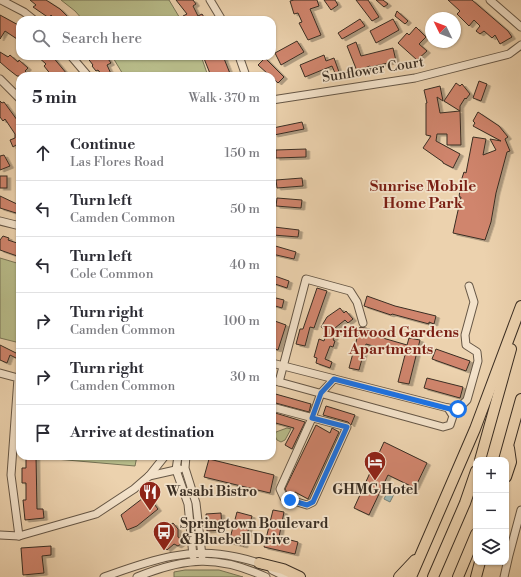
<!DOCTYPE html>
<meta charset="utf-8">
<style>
:root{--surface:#fff;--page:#f2f2f3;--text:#2b2b33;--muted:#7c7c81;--line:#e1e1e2}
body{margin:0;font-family:"Libre Bodoni",serif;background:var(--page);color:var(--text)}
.controls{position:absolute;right:12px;bottom:12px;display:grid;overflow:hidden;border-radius:8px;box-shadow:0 1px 3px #0004}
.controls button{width:36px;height:36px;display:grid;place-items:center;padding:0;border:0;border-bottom:1px solid var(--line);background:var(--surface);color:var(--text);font:20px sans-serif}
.compass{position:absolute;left:425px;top:12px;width:36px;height:36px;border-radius:50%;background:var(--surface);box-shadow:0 1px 3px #0004;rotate:313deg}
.stop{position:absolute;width:12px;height:12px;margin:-9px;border:3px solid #1a73e8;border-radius:50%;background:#fff}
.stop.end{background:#1a73e8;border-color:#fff;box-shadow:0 1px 4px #0008}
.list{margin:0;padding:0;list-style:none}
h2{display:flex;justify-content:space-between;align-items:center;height:52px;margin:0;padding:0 16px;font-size:17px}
h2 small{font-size:13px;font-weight:400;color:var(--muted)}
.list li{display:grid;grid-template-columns:26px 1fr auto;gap:12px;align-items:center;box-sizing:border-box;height:56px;padding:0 16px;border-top:1px solid var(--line)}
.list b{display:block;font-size:15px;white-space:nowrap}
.list p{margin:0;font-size:13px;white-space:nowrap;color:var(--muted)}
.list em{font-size:13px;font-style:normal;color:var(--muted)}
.icon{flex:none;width:22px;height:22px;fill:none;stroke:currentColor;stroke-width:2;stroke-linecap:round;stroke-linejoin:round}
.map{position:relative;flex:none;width:521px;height:577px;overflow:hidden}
.search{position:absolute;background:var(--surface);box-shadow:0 1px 3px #0004;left:16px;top:16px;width:260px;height:44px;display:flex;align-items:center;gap:10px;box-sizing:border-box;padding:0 14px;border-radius:12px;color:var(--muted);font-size:15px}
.panel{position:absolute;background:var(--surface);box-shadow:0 1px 3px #0004;left:16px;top:72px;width:260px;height:388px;border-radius:12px}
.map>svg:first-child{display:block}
.green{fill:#b8bc8a;stroke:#797556}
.water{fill:#9bb6b3;stroke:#748079}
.building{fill:#d0856d;stroke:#3a2e23;filter:url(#shadow)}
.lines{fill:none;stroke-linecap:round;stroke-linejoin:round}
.minor-casing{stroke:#665746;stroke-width:9}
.highway-casing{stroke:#3a2e23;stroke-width:12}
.minor{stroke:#f3e2ca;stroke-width:7}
.highway{stroke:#ecd2ae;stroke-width:10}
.route{stroke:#1a73e8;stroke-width:5}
.labels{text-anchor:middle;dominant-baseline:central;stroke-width:3.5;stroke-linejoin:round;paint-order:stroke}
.street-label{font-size:14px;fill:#3a2e23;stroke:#f3e2ca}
.poi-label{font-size:14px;font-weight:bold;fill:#3a2e23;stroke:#f3e2ca;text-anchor:start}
.neighbourhood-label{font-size:15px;font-weight:bold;fill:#7a1f14;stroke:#f3e2ca}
</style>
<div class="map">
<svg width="521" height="577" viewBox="0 0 521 577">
<defs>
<filter id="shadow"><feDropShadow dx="3.5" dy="2" stdDeviation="0" flood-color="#0004"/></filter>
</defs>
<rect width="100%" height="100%" fill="#ecd2ae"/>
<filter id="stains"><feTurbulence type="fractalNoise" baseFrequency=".005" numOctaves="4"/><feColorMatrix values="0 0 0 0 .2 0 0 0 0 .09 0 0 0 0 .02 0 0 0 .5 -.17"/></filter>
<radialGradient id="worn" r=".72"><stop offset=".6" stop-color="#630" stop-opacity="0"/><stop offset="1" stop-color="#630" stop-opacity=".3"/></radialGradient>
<g class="green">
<path d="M61 0H169L181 20H83L75 11Z"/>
<path d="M112 56H201L208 76H124Z"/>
<path d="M0 258 20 264V343L0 338Z"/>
<path d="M287 428 291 429 285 440 281 442 277 440 275 436 276 432Z"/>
<path d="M44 456H137L135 466 44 458Z"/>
<path d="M185 570H219L243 577H174V572Z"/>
</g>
<path class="water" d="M390 487 396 490 390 502 384 499Z"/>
<g class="building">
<path d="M30 0H46L60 9 71 20H56L51 15 49 18 33 7 36 5Z"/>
<path d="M176 0H193L196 4 193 6 198 16 202 14 206 20H186L183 16 187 14Z"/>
<path d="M294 0H317L319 6 310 9 321 35 308 40 299 23 302 22 298 13 294 14 290 1Z"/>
<path d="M324 0H335L338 5 331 10Z"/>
<path d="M356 0H368L379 17 372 21Z"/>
<path d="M376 0H383L388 4 384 7Z"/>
<path d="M448 0H472L508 31 512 37 500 44 495 35 492 38 484 31 480 34 476 31 480 26 474 20 469 26 457 14 460 11Z"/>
<path d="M397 11 408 21 405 24 395 16Z"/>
<path d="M0 15 20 26V41L5 31 0 39Z"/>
<path d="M360 19 365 26 342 39 338 33Z"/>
<path d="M393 19 399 30 376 43 370 31Z"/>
<path d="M416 27 426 37 419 44 427 51 417 60 398 43 407 33 409 35Z"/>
<path d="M297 41 304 52 281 65 275 53Z"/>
<path d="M356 42 361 56 393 48 396 61 371 67 370 66 357 71 347 46Z"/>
<path d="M0 52 8 57 10 55 18 62 19 60 28 68 25 71 30 76H17L8 69 0 62Z"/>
<path d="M324 55 326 61 334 58 339 72 335 73 332 66 305 77 300 65Z"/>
<path d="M37 56H52L67 74 65 76H52L44 66 46 64Z"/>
<path d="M86 56H106L111 63 107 65 112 76H103L98 70 96 71 92 66 93 65Z"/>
<path d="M203 56H223L231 76H211Z"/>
<path d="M265 58 284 77 278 83 258 65Z"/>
<path d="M479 81 487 84 481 101 473 98Z"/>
<path d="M456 83 460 86 462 84 470 94 466 99 465 98 460 106V111L444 101Z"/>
<path d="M440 86 443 101 437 97 440 113 460 111 461 145H447V134H437L436 141 460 154 453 168 443 163V162L423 148 431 136 426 135V103H427L424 90Z"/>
<path d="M0 101 2 103 4 102 20 124V154L16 145 13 147 10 140 15 138V134L5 119 3 121 0 117Z"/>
<path d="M478 112 499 126 508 137 505 139 510 151 507 152 496 193 491 222 485 240 453 233 461 197H459L461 181 464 172 466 173 473 137 486 139 483 155 496 150 490 139 501 141 473 126 475 123 473 121Z"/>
<path d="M302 122 304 129 274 135 273 128Z"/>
<path d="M306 149V157L276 158V150Z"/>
<path d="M4 155 10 166 0 170V156Z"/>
<rect x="0" y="176" width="7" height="12"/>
<path d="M302 178 303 186 277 188 276 180Z"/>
<path d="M0 196 19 205 16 213 0 208Z"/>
<path d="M277 198 302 200 301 208 276 206Z"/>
<path d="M274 227 299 230 298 237 273 235Z"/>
<path d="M3 236 9 238 8 240 20 244V257L0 250V240Z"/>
<path d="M272 245 296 252 294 259 272 254Z"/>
<path d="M272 275 289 281 287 288 272 283Z"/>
<path d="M317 288 327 291 314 328 310 327 305 346 296 344 300 329H303Z"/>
<path d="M367 296 395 306 436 316 434 324 429 322V324L392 314 391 315 364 306Z"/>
<path d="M272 297 284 300 282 308 272 305Z"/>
<path d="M340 308 344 313 346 311 353 319 348 323 345 320 335 328 339 330 333 340 335 341 333 347 330 346 325 359 332 362 330 368 316 363 317 358 314 357 319 339 324 341 327 330 321 327 327 317Z"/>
<path d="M272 320 286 325 278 350 272 348Z"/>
<path d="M360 327 370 329 369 334 407 345 409 338 420 340 409 384 398 382 405 355 366 344 359 370 349 368Z"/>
<path d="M0 345 20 355V360L10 355 7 363 0 360Z"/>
<path d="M436 349 470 361 466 371 432 359Z"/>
<path d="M427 378 463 387 460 398 424 388Z"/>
<path d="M272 393 311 404 309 412 272 402Z"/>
<path d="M326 406 355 415 351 425 348 422 323 415Z"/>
<path d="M272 412 305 422 292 449 285 445 294 428 272 422Z"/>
<path d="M316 425 330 433 332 428 339 432 308 499 295 492 293 496 288 494 285 489Z"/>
<path d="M384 442 427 463 415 488 388 475 369 515 354 508Z"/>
<path d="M26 456H36L37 509H43L44 518 25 520 23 500H26V483H22V468H26Z"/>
<path d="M209 459 274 475 270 493 204 477Z"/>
<path d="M147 495 158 509 137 526 127 530 121 515Z"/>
<path d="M273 510 284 512 279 537 298 542 295 554 264 547Z"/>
<path d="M237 512 252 516 244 546 229 542Z"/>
<path d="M221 513 222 530 207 531 206 514Z"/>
<path d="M173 523 178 529V537L181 539V544L178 546 174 544 167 550 156 536Z"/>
<path d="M51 546V555L42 556 44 573 23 575 21 548Z"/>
</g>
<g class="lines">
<g class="minor-casing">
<g id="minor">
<path d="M1 0 24 12 34 20"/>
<path d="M210 0 222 20"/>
<path d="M490 0 521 27"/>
<path d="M71 56 88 76"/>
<path d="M239 56 246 76"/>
<path d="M0 79 20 99"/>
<path d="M272 100 415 78 509 54 521 45"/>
<path d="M0 221 20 226"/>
<path d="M272 363 448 408 453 416 450 425 443 427 272 380"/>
<path d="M0 373 18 378 11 475 19 536"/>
<path d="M279 382 306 279 350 291 357 302 363 323"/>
<path d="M272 407 347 427 313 502 307 505 284 498 280 489 312 418 321 393 334 379"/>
<path d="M448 408 458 409 467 400 478 361 477 352 466 345 465 335 474 302 469 286"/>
<path d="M178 456 176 470 188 504 193 556"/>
<path d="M186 456 185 468 196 503 202 556"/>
<path d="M149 476 180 469"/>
<path d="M0 535 19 536 96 514 134 489 149 476 165 456"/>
<path d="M272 570 286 577"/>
<path d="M104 577C149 561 188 546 236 557 245 559 255 561 263 565"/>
<path d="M137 577C186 557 218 555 266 577"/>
<path d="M504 577 509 555 521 510"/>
</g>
</g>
<g class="highway-casing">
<g id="highway">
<path d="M480 460 511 349"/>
<path d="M504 460 521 399"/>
<path d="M506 477 511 462 509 448"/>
<path d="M259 563 283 569 300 577"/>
<path d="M399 577 415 560"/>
<path d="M411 577 475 429 521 306"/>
<path d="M433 577 465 503 476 471"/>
<path d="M458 577 476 534"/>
<path d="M476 577 480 562"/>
</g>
</g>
<use href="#minor" class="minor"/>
<use href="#highway" class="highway"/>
</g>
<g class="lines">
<path class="route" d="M290 500 307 505 313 502 347 427 312 418 321 393 334 379 454 410 458 409"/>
</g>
<defs>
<g id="hotel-pin" transform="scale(1.15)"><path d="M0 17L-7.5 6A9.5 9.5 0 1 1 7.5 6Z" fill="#8f2418" stroke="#f3e2ca"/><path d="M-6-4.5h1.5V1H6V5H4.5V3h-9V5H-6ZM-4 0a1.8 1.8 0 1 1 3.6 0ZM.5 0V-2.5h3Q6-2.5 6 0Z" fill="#fff"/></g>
<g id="restaurant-pin" transform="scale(1.15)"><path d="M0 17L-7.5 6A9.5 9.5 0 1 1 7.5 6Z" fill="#8f2418" stroke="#f3e2ca"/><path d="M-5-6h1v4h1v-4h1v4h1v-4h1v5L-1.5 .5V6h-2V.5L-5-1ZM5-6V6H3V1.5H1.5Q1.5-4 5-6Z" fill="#fff"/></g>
<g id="bus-pin" transform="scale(1.15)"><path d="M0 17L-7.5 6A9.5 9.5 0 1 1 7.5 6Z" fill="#8f2418" stroke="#f3e2ca"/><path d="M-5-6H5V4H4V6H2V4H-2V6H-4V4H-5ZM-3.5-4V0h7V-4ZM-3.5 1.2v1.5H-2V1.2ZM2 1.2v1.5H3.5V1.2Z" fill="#fff"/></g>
</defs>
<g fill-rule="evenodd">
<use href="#hotel-pin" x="375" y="462"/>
<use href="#restaurant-pin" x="150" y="492"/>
<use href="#bus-pin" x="164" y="532"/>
</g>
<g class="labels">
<g class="street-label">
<text transform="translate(373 70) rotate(-9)">Sunflower Court</text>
</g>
<g class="poi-label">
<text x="375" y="490" text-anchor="middle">GHMG Hotel</text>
<text x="166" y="492">Wasabi Bistro</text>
<text x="180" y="524">Springtown Boulevard<tspan x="180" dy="16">&amp; Bluebell Drive</tspan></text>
</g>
<g class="neighbourhood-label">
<text x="423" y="186">Sunrise Mobile<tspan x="423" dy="17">Home Park</tspan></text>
<text x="391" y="332">Driftwood Gardens<tspan x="391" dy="17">Apartments</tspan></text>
</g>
</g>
<rect width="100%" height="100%" filter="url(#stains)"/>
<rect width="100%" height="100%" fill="url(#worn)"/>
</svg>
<div class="controls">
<button>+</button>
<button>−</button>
<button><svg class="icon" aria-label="layers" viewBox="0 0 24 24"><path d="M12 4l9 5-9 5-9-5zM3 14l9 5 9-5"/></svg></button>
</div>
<svg class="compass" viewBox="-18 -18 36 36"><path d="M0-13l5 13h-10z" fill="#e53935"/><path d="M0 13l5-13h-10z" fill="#7c7c81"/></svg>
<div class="stop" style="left:458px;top:409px"></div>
<div class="stop end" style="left:290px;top:500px"></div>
<div class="search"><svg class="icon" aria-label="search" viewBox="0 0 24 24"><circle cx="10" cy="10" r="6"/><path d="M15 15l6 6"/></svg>Search here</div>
<section class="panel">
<h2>5 min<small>Walk · 370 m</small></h2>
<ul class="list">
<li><svg class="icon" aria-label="ahead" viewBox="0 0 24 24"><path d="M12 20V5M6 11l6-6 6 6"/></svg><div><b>Continue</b><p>Las Flores Road</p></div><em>150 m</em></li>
<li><svg class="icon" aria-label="left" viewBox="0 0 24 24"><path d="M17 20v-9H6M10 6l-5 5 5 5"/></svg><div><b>Turn left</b><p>Camden Common</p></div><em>50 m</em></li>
<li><svg class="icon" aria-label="left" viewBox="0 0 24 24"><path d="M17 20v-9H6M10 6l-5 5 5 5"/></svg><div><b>Turn left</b><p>Cole Common</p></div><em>40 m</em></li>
<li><svg class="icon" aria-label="right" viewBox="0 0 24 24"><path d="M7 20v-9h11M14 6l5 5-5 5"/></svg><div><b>Turn right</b><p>Camden Common</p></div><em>100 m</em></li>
<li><svg class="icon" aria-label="right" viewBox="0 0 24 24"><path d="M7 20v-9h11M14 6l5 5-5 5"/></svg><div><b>Turn right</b><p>Camden Common</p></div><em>30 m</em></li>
<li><svg class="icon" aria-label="arrive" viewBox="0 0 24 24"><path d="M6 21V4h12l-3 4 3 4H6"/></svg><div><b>Arrive at destination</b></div></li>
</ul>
</section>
</div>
